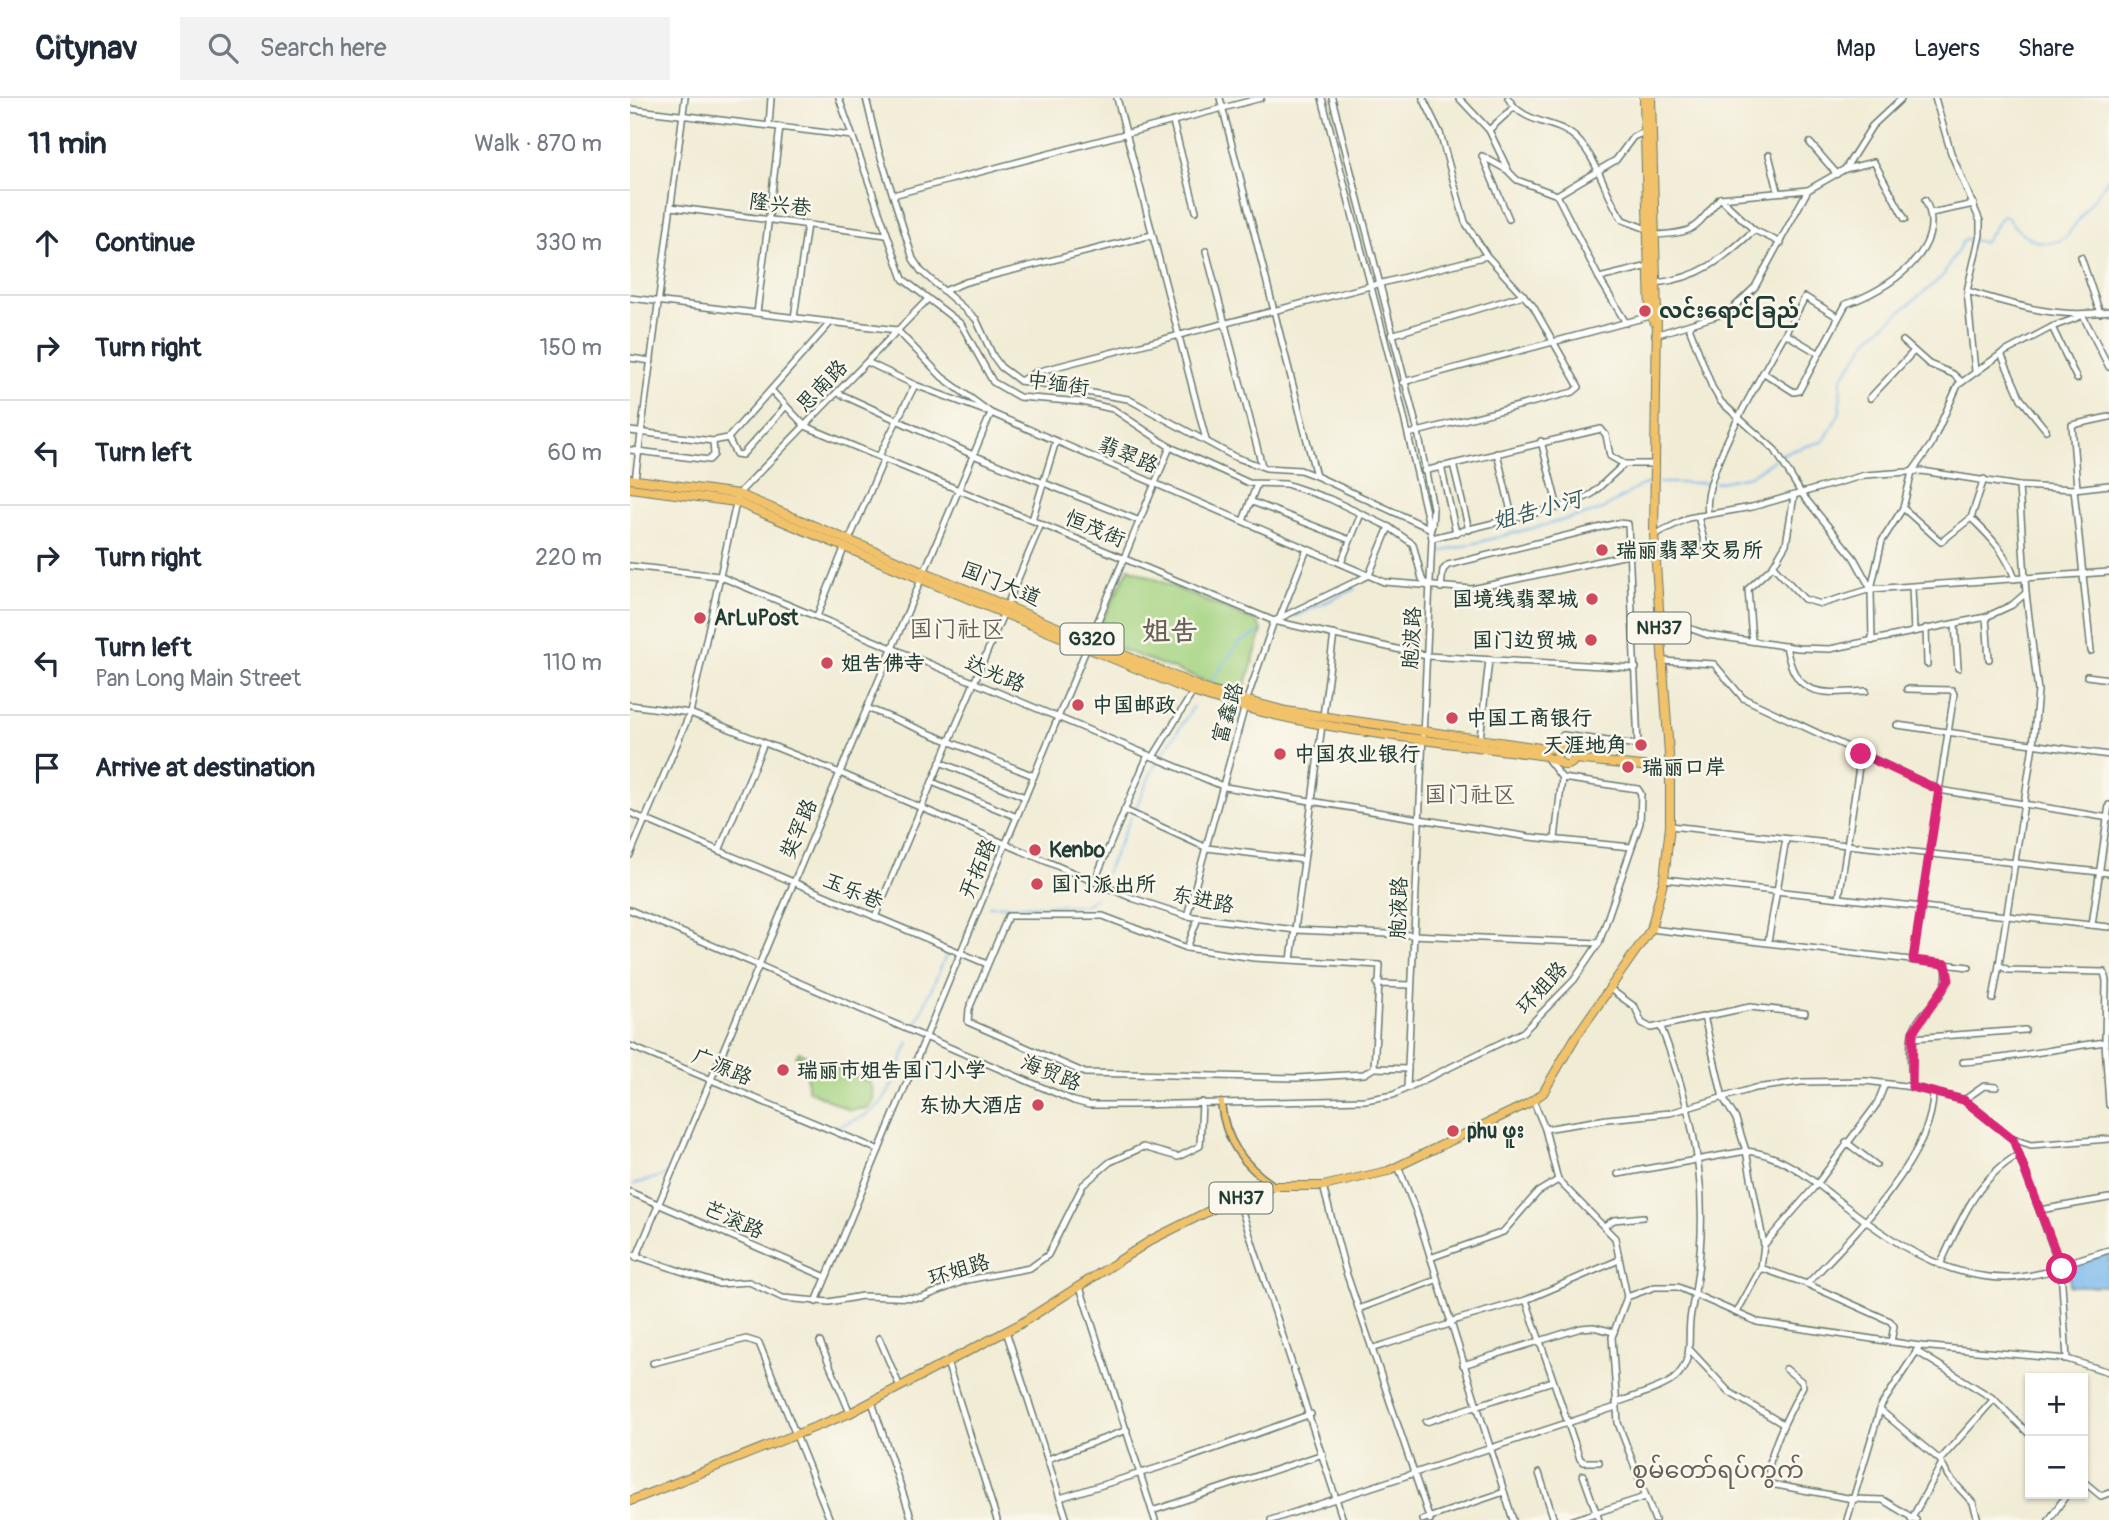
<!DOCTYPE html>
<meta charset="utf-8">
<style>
:root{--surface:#fff;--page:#f2f2f3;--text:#1f2937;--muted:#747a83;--line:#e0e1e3}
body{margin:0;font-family:Pangolin,"LXGW WenKai TC","Noto Sans Myanmar",sans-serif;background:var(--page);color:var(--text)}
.controls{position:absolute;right:21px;bottom:21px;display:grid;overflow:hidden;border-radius:0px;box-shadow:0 2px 5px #0004}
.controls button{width:63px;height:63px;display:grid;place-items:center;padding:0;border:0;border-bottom:2px solid var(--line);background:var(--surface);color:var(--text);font:35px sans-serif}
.stop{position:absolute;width:21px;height:21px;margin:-16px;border:5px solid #db2777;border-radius:50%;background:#fff}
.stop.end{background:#db2777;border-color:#fff;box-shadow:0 2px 7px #0008}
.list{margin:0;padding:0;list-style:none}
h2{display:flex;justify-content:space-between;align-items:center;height:91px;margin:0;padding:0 28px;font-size:30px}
h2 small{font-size:23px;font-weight:400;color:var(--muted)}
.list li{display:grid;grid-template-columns:46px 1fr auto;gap:21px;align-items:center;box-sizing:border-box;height:105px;padding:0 28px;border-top:2px solid var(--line)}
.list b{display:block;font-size:26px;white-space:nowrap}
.list p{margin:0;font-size:23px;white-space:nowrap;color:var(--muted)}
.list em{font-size:23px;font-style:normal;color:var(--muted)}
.icon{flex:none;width:38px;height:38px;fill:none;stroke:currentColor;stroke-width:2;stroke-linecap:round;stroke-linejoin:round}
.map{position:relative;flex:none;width:1479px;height:1422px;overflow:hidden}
header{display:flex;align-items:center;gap:42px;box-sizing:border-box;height:98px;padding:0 35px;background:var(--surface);border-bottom:2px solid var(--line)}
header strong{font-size:33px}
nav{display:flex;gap:38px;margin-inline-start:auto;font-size:24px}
.search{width:490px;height:63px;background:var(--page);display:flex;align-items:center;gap:18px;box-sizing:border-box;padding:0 24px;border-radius:0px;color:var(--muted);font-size:26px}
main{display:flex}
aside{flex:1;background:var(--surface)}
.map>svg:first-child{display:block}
.green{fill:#a4d381;stroke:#62885a;stroke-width:2}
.water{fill:#78b8ec;stroke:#4c7a90;stroke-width:2}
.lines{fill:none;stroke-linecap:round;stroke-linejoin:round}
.stream{stroke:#78b8ec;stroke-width:2}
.minor-casing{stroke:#687a6c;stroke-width:8}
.major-casing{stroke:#687a6c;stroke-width:9}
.highway-casing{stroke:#687a6c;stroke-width:10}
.minor{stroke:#fff;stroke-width:5}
.major{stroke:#f2c26a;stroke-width:6}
.highway{stroke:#f2c26a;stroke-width:8}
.route{stroke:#db2777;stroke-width:9}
.poi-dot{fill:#d1495b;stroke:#fbf7ec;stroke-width:2.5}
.labels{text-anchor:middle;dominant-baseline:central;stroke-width:5;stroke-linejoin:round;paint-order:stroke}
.shield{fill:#fbf7ec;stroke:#61756b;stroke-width:2}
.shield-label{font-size:19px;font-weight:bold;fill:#1f3d34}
.street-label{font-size:21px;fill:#1f3d34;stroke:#fbf7ec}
.poi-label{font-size:21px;font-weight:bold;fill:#1f3d34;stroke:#fbf7ec;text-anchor:start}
.water-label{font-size:23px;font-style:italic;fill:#355c62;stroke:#fbf7ec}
.neighbourhood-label{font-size:23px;fill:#66615a;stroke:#fbf7ec}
.quarter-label{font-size:24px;fill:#66615a;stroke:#fbf7ec}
.district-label{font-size:28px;font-weight:bold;fill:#66615a;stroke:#fbf7ec}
</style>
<header>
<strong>Citynav</strong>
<div class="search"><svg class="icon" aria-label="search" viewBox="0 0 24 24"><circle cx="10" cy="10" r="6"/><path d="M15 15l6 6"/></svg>Search here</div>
<nav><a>Map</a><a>Layers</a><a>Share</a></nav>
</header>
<main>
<aside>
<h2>11 min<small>Walk · 870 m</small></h2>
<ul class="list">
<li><svg class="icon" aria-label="ahead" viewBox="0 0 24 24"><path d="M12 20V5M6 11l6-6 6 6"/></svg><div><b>Continue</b></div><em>330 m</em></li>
<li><svg class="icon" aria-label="right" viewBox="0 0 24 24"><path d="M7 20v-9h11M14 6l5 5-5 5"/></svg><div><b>Turn right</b></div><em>150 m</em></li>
<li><svg class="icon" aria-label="left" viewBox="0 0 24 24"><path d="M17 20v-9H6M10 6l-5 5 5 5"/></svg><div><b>Turn left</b></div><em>60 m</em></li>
<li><svg class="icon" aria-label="right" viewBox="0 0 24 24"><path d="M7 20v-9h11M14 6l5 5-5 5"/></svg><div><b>Turn right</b></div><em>220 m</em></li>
<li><svg class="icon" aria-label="left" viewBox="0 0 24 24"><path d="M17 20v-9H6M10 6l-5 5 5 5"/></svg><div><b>Turn left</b><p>Pan Long Main Street</p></div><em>110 m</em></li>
<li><svg class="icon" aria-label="arrive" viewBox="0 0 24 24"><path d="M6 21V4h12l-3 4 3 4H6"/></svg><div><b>Arrive at destination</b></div></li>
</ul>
</aside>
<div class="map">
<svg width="1479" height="1422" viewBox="0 0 1479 1422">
<rect width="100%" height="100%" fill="#fbf7ec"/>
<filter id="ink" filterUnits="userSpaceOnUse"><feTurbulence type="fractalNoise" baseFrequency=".0143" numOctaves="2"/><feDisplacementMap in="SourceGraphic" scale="14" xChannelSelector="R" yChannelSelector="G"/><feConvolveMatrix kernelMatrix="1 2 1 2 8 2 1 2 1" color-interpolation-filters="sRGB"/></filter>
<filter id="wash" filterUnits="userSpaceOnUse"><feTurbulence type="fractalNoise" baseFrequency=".00686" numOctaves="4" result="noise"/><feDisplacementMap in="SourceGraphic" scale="28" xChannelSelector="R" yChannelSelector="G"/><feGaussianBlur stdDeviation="1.57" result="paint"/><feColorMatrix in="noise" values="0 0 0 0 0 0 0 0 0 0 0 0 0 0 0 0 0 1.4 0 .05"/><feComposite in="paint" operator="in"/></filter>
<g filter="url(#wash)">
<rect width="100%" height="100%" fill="#f1ecd5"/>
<g class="green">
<path d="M499 470 626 524 632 532 613 597 476 546 467 533Z"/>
<path d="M169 954 241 985 244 1002 239 1010 219 1012 178 992 176 975 186 967 166 959Z"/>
</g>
<path class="water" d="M1479 1155V1188H1440L1438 1168Z"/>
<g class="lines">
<g class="stream">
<path d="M1151 356 1194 343 1210 314 1211 281 1241 238 1312 179 1333 143 1339 141 1354 145 1372 118H1376C1390 138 1412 154 1436 139L1479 80"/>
<path d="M1029 385H1080"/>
<path d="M1085 385 1120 378 1147 360"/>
<path d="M807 455 972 412 1010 388 1020 385"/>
<path d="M665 518 725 491"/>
<path d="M582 582 609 545 628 535"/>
<path d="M504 714 523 671 563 609"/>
<path d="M476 775 501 719"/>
<path d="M359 808 455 807 465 800"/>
<path d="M287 924 317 855"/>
<path d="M205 1029C262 1013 258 993 279 944"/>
<path d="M4 1086 36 1077"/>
</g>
</g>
</g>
<g filter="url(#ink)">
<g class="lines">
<g class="minor-casing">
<g id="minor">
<path d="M209 0 273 181 331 226 363 284 389 299 452 304 483 311 540 349 619 385 656 386 700 401 759 429 783 446 792 481 798 488"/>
<path d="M236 0 248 50 283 161 291 173 346 221 363 258 371 269 390 283 498 301 605 359 636 370 670 372 686 378 801 431"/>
<path d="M487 0 576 342"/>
<path d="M590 0 686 378"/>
<path d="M692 0 766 285 802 440 777 990"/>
<path d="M702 0 788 334 803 410 802 428"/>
<path d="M829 0 859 32 879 74 887 82 927 97 969 180 996 225"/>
<path d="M878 0C894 28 927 21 947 41 970 64 975 98 993 122L1017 131"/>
<path d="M1305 0 1321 55 1350 123V137L1337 193 1345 273"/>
<path d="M0 11 222 38"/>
<path d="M543 24 566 113"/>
<path d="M139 27 141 0"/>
<path d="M859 32 884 9"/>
<path d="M1180 45 1207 76"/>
<path d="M1139 57 1148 93"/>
<path d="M1215 71 1244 64 1275 121"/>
<path d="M877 72 852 58 879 121"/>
<path d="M263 97 631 0"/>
<path d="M927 97 986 62 1003 39 1015 34"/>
<path d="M1090 100 1124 132 1151 145"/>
<path d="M41 109 256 137"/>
<path d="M1301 115 1344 106"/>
<path d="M1024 137C1067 135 1063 131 1090 100L1178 92"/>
<path d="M576 153 632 368"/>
<path d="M1451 159 1470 215"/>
<path d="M969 180 1019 168"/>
<path d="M1026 185C1070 180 1092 162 1124 132"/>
<path d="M314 193 336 184 522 137"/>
<path d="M1337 193C1384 207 1430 222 1479 213"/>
<path d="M0 200 267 232 312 279 361 315 754 484 842 491 1002 456"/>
<path d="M127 215 150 29"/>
<path d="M1453 218 1479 269"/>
<path d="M164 220 177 126"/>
<path d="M1059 229 1082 289 1091 304 1145 352 1171 395 1224 460 1241 491"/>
<path d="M1422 229 1447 281"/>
<path d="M1156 236 1188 255"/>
<path d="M761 237 894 197"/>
<path d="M1025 237 1099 214 1125 189 1178 92 1215 71 1242 28 1272 0"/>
<path d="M1273 243 1299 266 1323 276 1332 284"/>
<path d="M1371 256 1391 301 1416 332"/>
<path d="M0 260 21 263"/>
<path d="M237 264 285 287 355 313"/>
<path d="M1134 275 1164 294 1169 293 1216 206C1256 193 1321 151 1295 102"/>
<path d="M390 283 406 274 857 158"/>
<path d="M773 284 1024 217"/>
<path d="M141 292 175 328 644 523 797 558 1006 570"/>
<path d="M208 295 343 357 510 423"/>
<path d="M1240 300 1284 253"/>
<path d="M0 333 83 343 98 340 201 224"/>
<path d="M779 336 943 294 949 289 903 208 857 158 835 124 810 35 793 0"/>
<path d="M98 340 106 356 112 357 156 308"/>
<path d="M911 343 928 410"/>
<path d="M0 352 79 362 84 357 83 343"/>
<path d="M867 355 883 422"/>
<path d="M249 358 285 287"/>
<path d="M823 366 839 432"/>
<path d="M811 368 826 435"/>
<path d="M794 373 971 331 976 337 980 358 994 366"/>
<path d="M5 382 55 0"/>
<path d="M1389 388 1396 495 1408 593 1403 647 1369 867 1378 872 1474 874 1476 883 1475 944 1479 1007"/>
<path d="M1447 390 1442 327 1479 319"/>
<path d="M1444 391 1461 553"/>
<path d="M620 403 720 442"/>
<path d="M1273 410 1311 444 1341 420 1354 381"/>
<path d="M1078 415C1069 370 1153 245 1175 199L1208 219"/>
<path d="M1068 418 1076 451"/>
<path d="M1341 420C1361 439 1376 455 1385 481"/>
<path d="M402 422 426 343"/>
<path d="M613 423 627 386"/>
<path d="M1024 437 1058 420 1122 409 1235 377 1292 373 1389 388 1444 391 1479 387"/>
<path d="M802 440 942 406 962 396 994 366H1023"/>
<path d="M219 442 254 361"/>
<path d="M711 465 731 416"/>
<path d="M0 468 89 478 595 689 899 739 1001 749"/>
<path d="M1143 468 1174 501 1191 506 1241 491 1479 474"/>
<path d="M811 490 813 472 818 467 988 425 998 426 1008 647 933 637 917 651"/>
<path d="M1282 490 1284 533"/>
<path d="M377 507 411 426"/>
<path d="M187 518 215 448"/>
<path d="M650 519 677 451"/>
<path d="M1356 519 1359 561"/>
<path d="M1325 526 1328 570"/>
<path d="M1296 530 1297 566"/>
<path d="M1029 531 1059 530 1078 537 1168 550 1200 551 1356 519 1382 507 1396 495"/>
<path d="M1122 542 1118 491 1143 468 1156 446 1164 398"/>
<path d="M1242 543 1241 491 1252 443 1273 410 1282 374 1301 347 1328 287 1371 256 1422 229 1449 219"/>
<path d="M1156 548C1165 600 1190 596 1236 593"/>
<path d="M1032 563 1084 566 1113 600 1309 692 1479 720"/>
<path d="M1457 578 1479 581"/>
<path d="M1277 591 1322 592 1324 596 1283 862"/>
<path d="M0 607 60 615 210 675 502 800 557 818 665 832 969 845"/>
<path d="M237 610 404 678"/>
<path d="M693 618 704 536"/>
<path d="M1267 627 1479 657"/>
<path d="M850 641 859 562"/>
<path d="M523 659 563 594"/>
<path d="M916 659 932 680 925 741"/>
<path d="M310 664 395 699"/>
<path d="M302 684 387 719"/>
<path d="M494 712 577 750 674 762"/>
<path d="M0 715 357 866"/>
<path d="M1040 728 1479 775"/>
<path d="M89 753 134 645"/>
<path d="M0 757 60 615 108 396 298 201"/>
<path d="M1034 781 1479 829"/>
<path d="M464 784 518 657"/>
<path d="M1209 800 1231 656"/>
<path d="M0 812 444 1003 459 1007H500L735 1002 763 997 893 934 944 882 969 845 1010 725 1011 696 1008 691 932 680"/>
<path d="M378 818H473L557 850 624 860 750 867 744 970 734 976 667 980 455 975 338 924 339 911Z"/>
<path d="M557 818 616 604 644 523 739 477 759 429"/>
<path d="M245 819 374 514"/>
<path d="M1462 827 1479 707"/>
<path d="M1021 831 1339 869"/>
<path d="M1138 844 1156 741"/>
<path d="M557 850 568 820"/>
<path d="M661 862 692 627"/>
<path d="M747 886 781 887"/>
<path d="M980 891 1005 909 1012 925 1021 930 1120 909 1175 915"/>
<path d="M1363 901 1369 867"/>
<path d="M1074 918 1093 1000 1106 1021 1116 1053 1134 1147 1131 1170 1107 1214"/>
<path d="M1282 940 1395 932"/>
<path d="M0 948 249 1052"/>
<path d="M1333 964C1381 961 1427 950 1475 944"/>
<path d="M744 970 778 971"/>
<path d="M1282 989C1282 972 1278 949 1283 933 1293 905 1322 903 1316 866"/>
<path d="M903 1002 915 1031 928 1082 985 1140 997 1199 982 1239 988 1325 1025 1422"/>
<path d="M1334 1002 1354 988 1366 989"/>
<path d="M915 1031 977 1021 1040 1015 1125 990 1171 984 1236 983 1282 989 1334 1002 1383 1041 1401 1047 1479 1041"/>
<path d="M1383 1041 1431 1171 1437 1261"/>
<path d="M1216 1044 1246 1067"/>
<path d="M768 1068 786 1113 883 1422"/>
<path d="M988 1076 1116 1053C1151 1056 1179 1079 1205 1100 1255 1139 1312 1181 1378 1180 1396 1180 1414 1174 1431 1171"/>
<path d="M693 1088 715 1171 800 1422"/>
<path d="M0 1094 196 1179"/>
<path d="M608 1101 713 1422"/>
<path d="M1410 1112 1479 1100"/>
<path d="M974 1128 984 1122 1013 1119"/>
<path d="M1134 1147 1187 1086 1247 1006 1255 986"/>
<path d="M0 1156 89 1186 119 1184 153 1200 199 1204 232 1198 291 1200 337 1182 400 1170 418 1157 453 1087 480 1064 513 1049 548 1059 570 1048 572 1004"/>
<path d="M6 1160 361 315"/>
<path d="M800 1160 873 1134 908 1094 928 1082"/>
<path d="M1310 1167C1330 1124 1346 1081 1388 1057"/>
<path d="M1430 1167 1479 1152"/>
<path d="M1131 1170 1177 1186 1260 1223 1264 1228 1261 1244"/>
<path d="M1177 1186C1220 1141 1304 1059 1303 994"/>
<path d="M450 1189 525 1422"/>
<path d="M997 1199 1025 1189H1048L1127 1224 1290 1248 1437 1261 1479 1274"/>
<path d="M896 1202 950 1361 954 1364H969"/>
<path d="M186 1204 540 349"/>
<path d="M731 1210 806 1182"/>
<path d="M819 1224 896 1202 989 1162"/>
<path d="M376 1233 437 1422"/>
<path d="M249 1240 270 1289"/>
<path d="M190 1244 220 1315"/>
<path d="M744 1250 820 1226"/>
<path d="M1061 1253 1099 1294 1153 1326"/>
<path d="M1286 1253 1364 1301 1400 1337"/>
<path d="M317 1264 367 1422"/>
<path d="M23 1265 116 1241 129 1245 200 1422"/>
<path d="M833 1267 951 1230 963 1229 984 1234"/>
<path d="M1156 1271 1171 1283 1173 1288C1162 1310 1132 1362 1140 1386L1223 1401 1253 1402 1286 1422"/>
<path d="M242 1304 282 1422"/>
<path d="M986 1305C1000 1299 1035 1290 1045 1280 1066 1259 1056 1240 1061 1215 1083 1111 1069 1028 1031 929"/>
<path d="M1250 1312 1310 1362 1318 1378 1343 1405 1348 1422"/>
<path d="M796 1324 923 1283"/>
<path d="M418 1361 497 1332"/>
<path d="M1310 1362 1364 1301"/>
<path d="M909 1375 924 1422"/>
<path d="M953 1377 969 1422"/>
<path d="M1453 1383 1471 1398 1479 1395"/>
<path d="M430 1400 553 1362 681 1316"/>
<path d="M522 1413 693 1356"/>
<path d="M641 1422 986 1309"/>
<path d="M792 1422 874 1394"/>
<path d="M943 1422 1015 1399"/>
<path d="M1217 1422 1251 1308 1290 1248"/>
<path d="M1281 1422 1311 1367"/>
<path d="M1419 1422 1437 1396"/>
</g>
</g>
<g class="major-casing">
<path id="major" d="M591 1005C595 1043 613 1067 644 1088"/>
</g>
<g class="highway-casing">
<g id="highway">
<path d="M1014 0 1020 215 1025 225"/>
<path d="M0 381 108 396 580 593 656 613 917 651 937 649"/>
<path d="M0 390 106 404 563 594C676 633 798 641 915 658L934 667"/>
<circle cx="936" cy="658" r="9"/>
<path d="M945 661 1040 671"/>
<path d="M0 1403 220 1315 390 1226 523 1141 587 1109 644 1088H693L758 1073 897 1006 913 995 945 940 1021 831 1034 781 1040 728V671L1024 437 1027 217 1021 0"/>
</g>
</g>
<use href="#minor" class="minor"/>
<use href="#major" class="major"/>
<use href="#highway" class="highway"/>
</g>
</g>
<g class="lines" filter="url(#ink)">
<path class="route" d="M1231 656 1309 692 1283 862 1316 866 1319 882 1283 934 1282 989 1334 1002 1383 1041 1432 1171"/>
</g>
<g class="poi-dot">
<circle cx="1015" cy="213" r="7"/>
<circle cx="972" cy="452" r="7"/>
<circle cx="962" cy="501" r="7"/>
<circle cx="70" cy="520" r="7"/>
<circle cx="961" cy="542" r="7"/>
<circle cx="197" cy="565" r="7"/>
<circle cx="448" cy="607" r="7"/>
<circle cx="822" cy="620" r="7"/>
<circle cx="1011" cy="647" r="7"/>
<circle cx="650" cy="656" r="7"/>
<circle cx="998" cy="669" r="7"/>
<circle cx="405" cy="752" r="7"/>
<circle cx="407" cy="786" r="7"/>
<circle cx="153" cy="972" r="7"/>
<circle cx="408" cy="1007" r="7"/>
<circle cx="823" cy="1033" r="7"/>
</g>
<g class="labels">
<g class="shield">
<rect x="997.5" y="514.5" width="63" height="31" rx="5"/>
<rect x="430.5" y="525.5" width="63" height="31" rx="5"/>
<rect x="579.5" y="1084.5" width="63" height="31" rx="5"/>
</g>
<g class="shield-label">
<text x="1029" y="530">NH37</text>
<text x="462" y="541">G320</text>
<text x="611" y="1100">NH37</text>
</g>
<g class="street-label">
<text transform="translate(150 107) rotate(7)">隆兴巷</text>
<text transform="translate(428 286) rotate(8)">中缅街</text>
<text transform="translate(192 288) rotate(-46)">思南路</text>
<text transform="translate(498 357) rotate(23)">翡翠路</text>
<text transform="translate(465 431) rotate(23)">恒茂街</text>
<text transform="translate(371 486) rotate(22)">国门大道</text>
<text transform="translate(782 540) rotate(-87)">胞波路</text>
<text transform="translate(365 576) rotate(23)">达光路</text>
<text transform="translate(598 615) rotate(-74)">富鑫路</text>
<text transform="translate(169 731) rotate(-67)">奘罕路</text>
<text transform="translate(348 771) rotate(-67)">开拓路</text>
<text transform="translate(223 793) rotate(23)">玉乐巷</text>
<text transform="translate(573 802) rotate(11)">东进路</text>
<text transform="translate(769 810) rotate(-88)">胞液路</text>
<text transform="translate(912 890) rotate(-47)">环姐路</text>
<text transform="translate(92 969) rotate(23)">广源路</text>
<text transform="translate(421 975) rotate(22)">海贸路</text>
<text transform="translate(104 1122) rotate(24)">芒滚路</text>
<text transform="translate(329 1172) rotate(-17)">环姐路</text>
</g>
<g class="poi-label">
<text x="1029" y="213">လင်းရောင်ခြည်</text>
<text x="986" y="452">瑞丽翡翠交易所</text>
<text x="948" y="501" text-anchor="end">国境线翡翠城</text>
<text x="84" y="520">ArLuPost</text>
<text x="947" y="542" text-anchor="end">国门边贸城</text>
<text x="211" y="565">姐告佛寺</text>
<text x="462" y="607">中国邮政</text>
<text x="836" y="620">中国工商银行</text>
<text x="997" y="647" text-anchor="end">天涯地角</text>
<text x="664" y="656">中国农业银行</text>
<text x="1012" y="669">瑞丽口岸</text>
<text x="419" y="752">Kenbo</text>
<text x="421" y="786">国门派出所</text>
<text x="167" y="972">瑞丽市姐告国门小学</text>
<text x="394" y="1007" text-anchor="end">东协大酒店</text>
<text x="837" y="1033">phu ဖူး</text>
</g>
<g class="water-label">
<text transform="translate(907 412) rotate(-15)">姐告小河</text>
</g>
<g class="neighbourhood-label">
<text x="840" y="696">国门社区</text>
</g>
<g class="quarter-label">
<text x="327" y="531">国门社区</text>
<text x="1088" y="1372">စွမ်တော်ရပ်ကွက်</text>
</g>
<g class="district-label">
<text x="540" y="533">姐告</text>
</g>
</g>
</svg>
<div class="controls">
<button>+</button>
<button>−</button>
</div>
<div class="stop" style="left:1432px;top:1171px"></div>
<div class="stop end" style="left:1231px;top:656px"></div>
</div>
</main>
